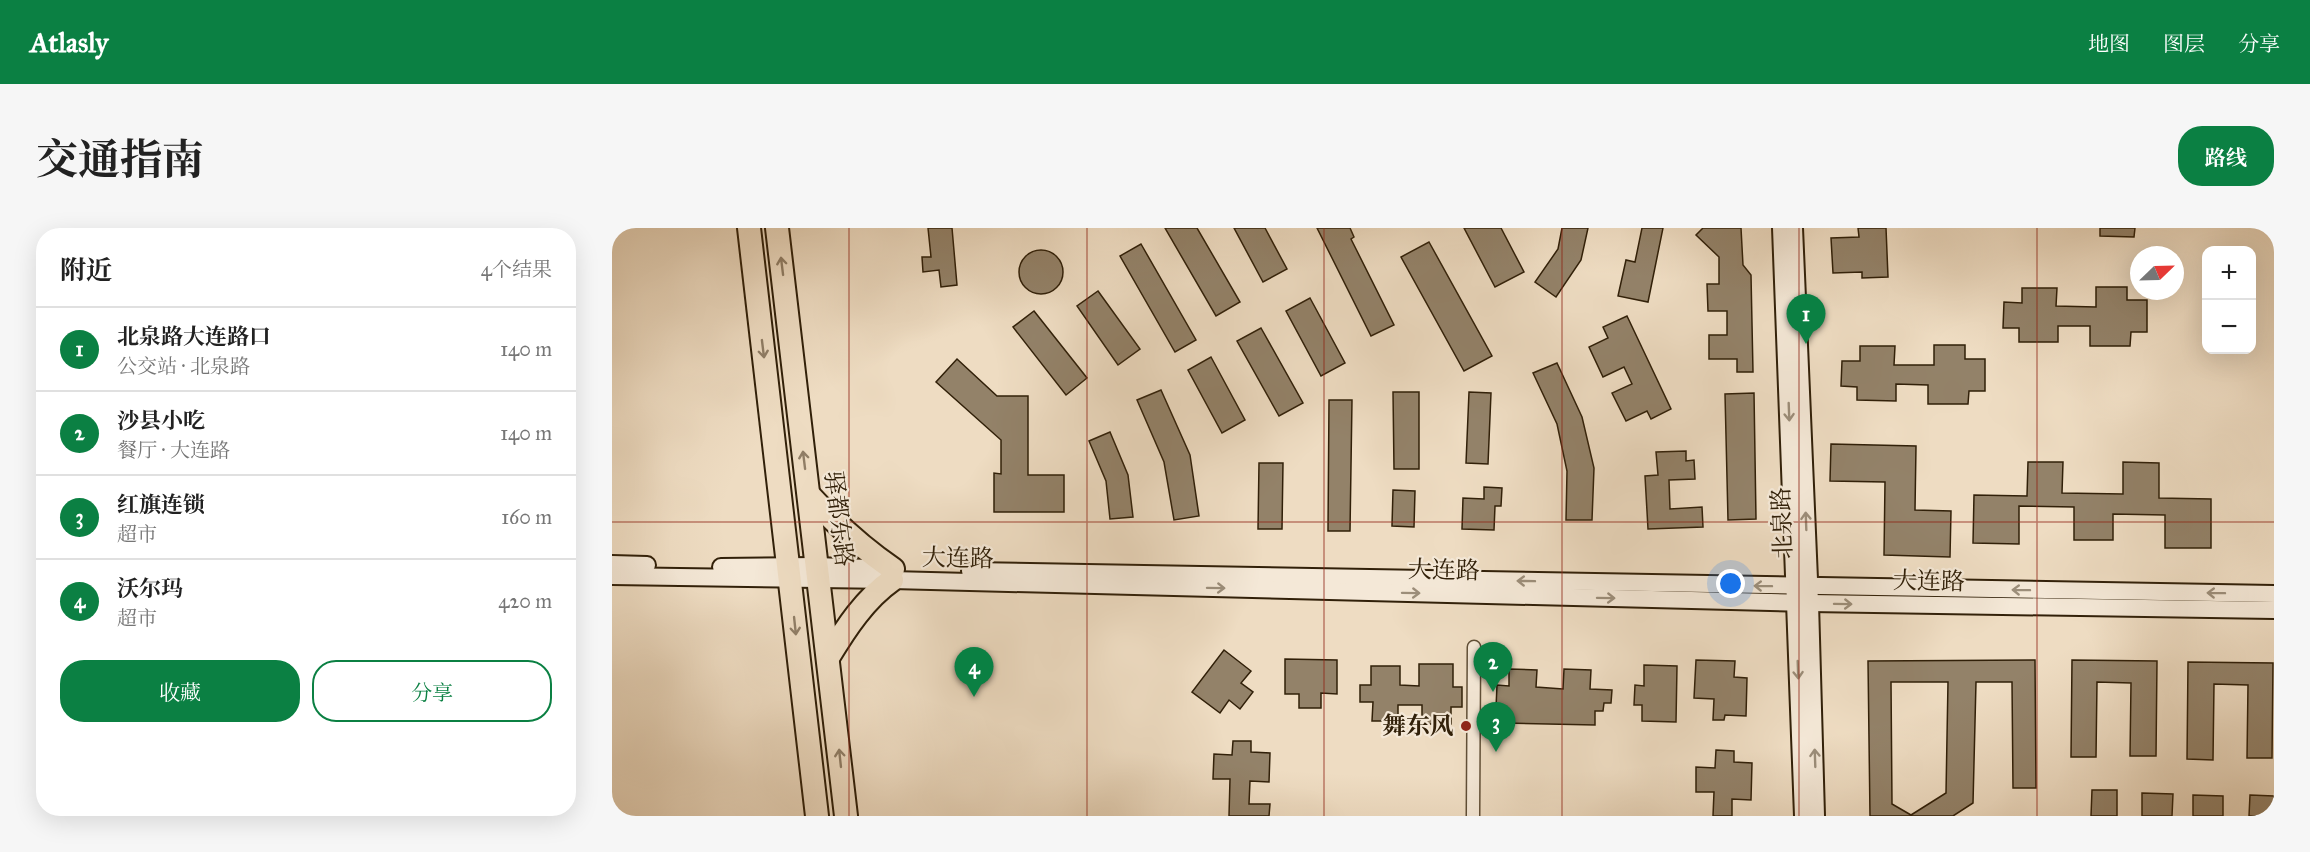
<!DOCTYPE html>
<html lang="zh">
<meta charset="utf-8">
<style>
:root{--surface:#fff;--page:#f6f6f6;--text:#222;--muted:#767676;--line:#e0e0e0;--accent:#0b8043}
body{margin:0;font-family:"IM FELL Great Primer","Noto Serif SC",serif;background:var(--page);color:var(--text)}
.controls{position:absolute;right:18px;top:18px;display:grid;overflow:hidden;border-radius:12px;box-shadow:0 6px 24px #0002}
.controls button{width:54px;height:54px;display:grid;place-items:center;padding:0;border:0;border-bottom:2px solid var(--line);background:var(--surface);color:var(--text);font:30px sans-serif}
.compass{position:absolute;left:1518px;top:18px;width:54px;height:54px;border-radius:50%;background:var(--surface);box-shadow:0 6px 24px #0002;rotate:67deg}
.you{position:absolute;left:1119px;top:356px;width:21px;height:21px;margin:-15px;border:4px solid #fff;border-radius:50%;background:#1a73e8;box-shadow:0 0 0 9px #1a73e833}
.badge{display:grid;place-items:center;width:39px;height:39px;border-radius:50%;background:var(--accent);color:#fff;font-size:20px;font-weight:700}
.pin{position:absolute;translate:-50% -50px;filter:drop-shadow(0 2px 3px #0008)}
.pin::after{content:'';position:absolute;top:32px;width:21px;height:18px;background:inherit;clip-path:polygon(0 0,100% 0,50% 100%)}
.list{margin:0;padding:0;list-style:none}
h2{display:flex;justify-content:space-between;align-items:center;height:78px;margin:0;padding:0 24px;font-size:26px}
h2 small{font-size:20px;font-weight:400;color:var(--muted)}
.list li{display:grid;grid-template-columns:39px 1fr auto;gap:18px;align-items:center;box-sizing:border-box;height:84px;padding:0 24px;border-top:2px solid var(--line)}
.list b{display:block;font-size:22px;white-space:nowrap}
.list p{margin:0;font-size:20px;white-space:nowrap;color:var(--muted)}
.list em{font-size:20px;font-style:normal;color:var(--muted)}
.actions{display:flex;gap:12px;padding:18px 24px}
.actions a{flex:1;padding:14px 0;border:2px solid var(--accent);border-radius:24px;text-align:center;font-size:21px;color:var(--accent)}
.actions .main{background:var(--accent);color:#fff}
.map{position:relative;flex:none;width:1662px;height:588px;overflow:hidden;border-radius:24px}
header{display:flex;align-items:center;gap:36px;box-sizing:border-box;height:84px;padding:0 30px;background:var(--accent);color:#fff}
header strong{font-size:28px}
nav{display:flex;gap:33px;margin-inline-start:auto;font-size:21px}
.intro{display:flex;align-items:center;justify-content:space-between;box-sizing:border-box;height:144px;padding:0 36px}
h1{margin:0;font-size:42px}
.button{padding:15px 27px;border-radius:24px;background:var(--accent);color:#fff;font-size:21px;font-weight:700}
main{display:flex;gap:36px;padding:0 36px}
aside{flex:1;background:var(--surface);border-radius:24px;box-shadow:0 6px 24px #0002}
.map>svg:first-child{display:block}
.building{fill:#938269;stroke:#312009;stroke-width:1.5;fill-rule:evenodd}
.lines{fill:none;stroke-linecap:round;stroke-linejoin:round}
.street-casing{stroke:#604f37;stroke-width:15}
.secondary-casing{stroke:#312009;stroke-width:20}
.highway-casing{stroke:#312009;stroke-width:26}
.street{stroke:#f4e8d7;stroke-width:12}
.secondary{stroke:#f4e8d7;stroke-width:16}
.highway{stroke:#eedcc2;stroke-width:22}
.oneway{stroke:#907e66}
.oneway2{stroke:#9c8e7a}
.grid{fill:none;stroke:#8f2418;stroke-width:1.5;stroke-opacity:0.55}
.poi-dot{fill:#8f2418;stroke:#f4e8d7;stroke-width:2}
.labels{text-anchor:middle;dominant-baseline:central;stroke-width:4.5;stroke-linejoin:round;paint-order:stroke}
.street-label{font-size:24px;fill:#312009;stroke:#f4e8d7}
.poi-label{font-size:24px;font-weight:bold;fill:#312009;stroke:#f4e8d7;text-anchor:end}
</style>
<header>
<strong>Atlasly</strong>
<nav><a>地图</a><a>图层</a><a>分享</a></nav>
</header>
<div class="intro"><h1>交通指南</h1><a class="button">路线</a></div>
<main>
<aside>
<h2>附近<small>4个结果</small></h2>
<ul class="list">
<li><span class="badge">1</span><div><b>北泉路大连路口</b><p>公交站 · 北泉路</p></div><em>140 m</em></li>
<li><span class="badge">2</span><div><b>沙县小吃</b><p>餐厅 · 大连路</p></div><em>140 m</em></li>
<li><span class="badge">3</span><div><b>红旗连锁</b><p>超市</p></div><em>160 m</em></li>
<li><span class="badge">4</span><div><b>沃尔玛</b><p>超市</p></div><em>420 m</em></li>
</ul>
<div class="actions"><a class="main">收藏</a><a>分享</a></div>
</aside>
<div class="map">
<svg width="1662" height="588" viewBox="0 0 1662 588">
<rect width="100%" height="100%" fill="#eedcc2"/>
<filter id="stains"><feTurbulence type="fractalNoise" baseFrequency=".00333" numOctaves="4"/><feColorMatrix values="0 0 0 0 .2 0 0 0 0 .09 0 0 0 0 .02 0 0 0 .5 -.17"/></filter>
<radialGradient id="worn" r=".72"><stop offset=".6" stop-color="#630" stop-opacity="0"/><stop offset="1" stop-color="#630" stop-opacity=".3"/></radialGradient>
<g class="building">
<path d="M316 0H340L345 57 329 59 327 42 311 44 310 29H319Z"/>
<path d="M553 0H585L628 74 604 88Z"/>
<path d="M622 0H653L675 41 651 54Z"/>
<path d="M705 0H738L742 9 739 11 782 97 759 108Z"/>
<path d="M852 0H889L912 44 883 59Z"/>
<path d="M950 0H976L969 32 944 69 923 54 946 21Z"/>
<path d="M1030 0H1051L1036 74 1006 68 1014 32 1023 34Z"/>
<path d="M1091 0H1129L1131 37 1139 47 1141 144H1125V131H1097V107H1115V83H1096L1095 56H1107V29L1084 7Z"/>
<path d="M1246 0H1274L1276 49 1250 50V44L1221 45 1219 10 1247 9Z"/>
<path d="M1488 0H1523L1522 9 1488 8Z"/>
<path d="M817 14 880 128 852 143 789 29Z"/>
<path d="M529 16 584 112 563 124 508 28Z"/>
<circle cx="429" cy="44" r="22"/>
<path d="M1484 59H1515V72H1535V104H1519L1518 118H1478V98H1446V114H1407V100H1391L1392 74 1410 75V60H1445L1444 78 1484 79Z"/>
<path d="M486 63 528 121 506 137 465 78Z"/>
<path d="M698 70 733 135 709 148 674 83Z"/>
<path d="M422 83 475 150 454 167 401 99Z"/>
<path d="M1015 88 1059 181 1039 191 1035 183 1014 193 1000 165 1020 156 1012 139 991 149 977 119 996 110 991 99Z"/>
<path d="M649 100 691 175 667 188 625 113Z"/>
<path d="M1322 117H1353V131H1373V163H1357L1356 176H1316V157L1284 156V173L1245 172V159L1229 158 1230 133H1248V118H1283L1282 137H1322Z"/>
<path d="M599 129 633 192 610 205 576 142Z"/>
<path d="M345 131 385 168H416V247H452V284H382V245L389 246V212L324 154Z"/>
<path d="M945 135 970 189 982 240 980 292H954L955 243 945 196 921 145Z"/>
<path d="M549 162 578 227 587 288 562 292 552 234 525 172Z"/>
<path d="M781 164H807V241H782Z"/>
<path d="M857 164 879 165 876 236 854 235Z"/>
<path d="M1142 165 1144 291 1116 292 1113 166Z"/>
<path d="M717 172H740L738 303H716Z"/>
<path d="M498 204 516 247 521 289 498 291 494 253 477 213Z"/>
<path d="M1219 216 1304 218 1303 282 1339 283 1338 329 1272 327 1273 254 1218 253Z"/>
<path d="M1074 223V233L1082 232 1083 251 1057 252 1058 281 1090 279 1091 299 1036 301 1033 248 1046 247 1044 224Z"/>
<path d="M1416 234H1451L1450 265 1511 266V234L1547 235V270L1599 271V320H1553V287L1501 286V312H1462V279L1407 278V316L1361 315 1362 267 1415 268Z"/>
<path d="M647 235H671L670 301H646Z"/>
<path d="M872 259 890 260 889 278H883L882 302 850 301 851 270 872 271Z"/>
<path d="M781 262 803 263 802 299 780 298Z"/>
<path d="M612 422 639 443 629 455 641 464 628 481 617 472 608 485 580 464Z"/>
<path d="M673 431 725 432V466L709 465V480H687V466H673Z"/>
<path d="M1084 432 1123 433 1122 449 1135 450 1134 488 1113 487 1112 492H1101L1102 471 1082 470Z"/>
<path d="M1423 432 1424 560H1401L1400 454H1364L1361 575 1341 588H1258L1256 433ZM1279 454H1336L1334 565 1299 587 1280 576Z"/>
<path d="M1460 432 1545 433 1544 528H1518L1519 455 1485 454 1484 529H1459Z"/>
<path d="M1576 434 1661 435 1660 530H1635L1636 457 1602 456 1601 532 1575 531Z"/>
<path d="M807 436H841V459H850V479H839V496H810V477H786V493H760L761 474H748V457H759V438H788V457L807 458Z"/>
<path d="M1032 437 1065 438 1064 494 1030 493V477H1022L1023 457 1032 458Z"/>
<path d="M897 441 925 442 924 459 951 461 952 441 979 442 978 461 1000 462 999 475H992L991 483H983V497L893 495 894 480H884L885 457 897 458Z"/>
<path d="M621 513H639V524L658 525 657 554 638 553 637 576H658L657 588H617L618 551H601L602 526 620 527Z"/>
<path d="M1104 522 1122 523V534L1140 535 1139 572 1120 571V588H1101L1102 564H1084V539L1103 540Z"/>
<path d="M1480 562H1505V588H1479Z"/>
<path d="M1530 565 1561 566 1560 588H1530Z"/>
<path d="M1581 567 1611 568V588H1581Z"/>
<path d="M1638 567 1662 568V588H1637Z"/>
</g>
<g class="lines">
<g class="street-casing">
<path id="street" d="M861 588 862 419"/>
</g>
<g class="secondary-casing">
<g id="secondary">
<path d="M1169 0 1191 588"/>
<path d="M1182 0 1198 375 1204 588"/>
<path d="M0 336 35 337"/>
<path d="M109 339 205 338 281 341"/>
<path d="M358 343 1662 366"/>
<path d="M0 348 280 352 1198 375 1662 382"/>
</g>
</g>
<g class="highway-casing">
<g id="highway">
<path d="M137 0 205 588"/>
<path d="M165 0 234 588"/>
<path d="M197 267C222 294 250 320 281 341"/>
<path d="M217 428C234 400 253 371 280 352"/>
</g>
</g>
<use href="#street" class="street"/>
<use href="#secondary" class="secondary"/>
<use href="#highway" class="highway"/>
</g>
<defs><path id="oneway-shaft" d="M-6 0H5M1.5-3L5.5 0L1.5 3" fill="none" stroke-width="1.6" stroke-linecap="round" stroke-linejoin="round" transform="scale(1.5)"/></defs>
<g class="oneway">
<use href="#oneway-shaft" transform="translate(170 38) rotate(-97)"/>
<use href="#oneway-shaft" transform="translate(151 121) rotate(83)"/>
<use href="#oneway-shaft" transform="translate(192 232) rotate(-97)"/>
<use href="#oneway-shaft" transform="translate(183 398) rotate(84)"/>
<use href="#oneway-shaft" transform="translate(228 530) rotate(-96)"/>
</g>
<g class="oneway2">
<use href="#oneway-shaft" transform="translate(1177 184) rotate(88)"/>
<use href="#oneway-shaft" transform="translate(1194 293) rotate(-92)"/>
<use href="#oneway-shaft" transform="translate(914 353) rotate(-179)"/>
<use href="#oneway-shaft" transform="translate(1151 358) rotate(-179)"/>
<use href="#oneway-shaft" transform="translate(604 360) rotate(1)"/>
<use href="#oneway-shaft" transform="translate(1409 362) rotate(-179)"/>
<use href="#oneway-shaft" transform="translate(799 365) rotate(1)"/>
<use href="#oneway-shaft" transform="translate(1604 365) rotate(-179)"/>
<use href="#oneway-shaft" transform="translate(994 370) rotate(1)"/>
<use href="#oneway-shaft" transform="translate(1231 376) rotate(1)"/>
<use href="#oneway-shaft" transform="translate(1186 442) rotate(88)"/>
<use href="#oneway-shaft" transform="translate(1203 530) rotate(-92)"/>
</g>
<path class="grid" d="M237 0V588M475 0V588M712 0V588M950 0V588M1187 0V588M1425 0V588M0 294H1662"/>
<circle class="poi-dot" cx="854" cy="498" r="6"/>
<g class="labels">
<g class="street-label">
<text transform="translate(227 291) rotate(83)">驿都东路</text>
<text transform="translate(1170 295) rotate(-92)">北泉路</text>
<text transform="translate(346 330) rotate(1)">大连路</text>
<text transform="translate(832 342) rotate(1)">大连路</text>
<text transform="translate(1317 353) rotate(1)">大连路</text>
</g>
<g class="poi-label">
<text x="842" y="498">舞东风</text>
</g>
</g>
<rect width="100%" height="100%" filter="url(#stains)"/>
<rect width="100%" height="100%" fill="url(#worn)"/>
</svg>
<div class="controls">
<button>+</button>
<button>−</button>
</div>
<svg class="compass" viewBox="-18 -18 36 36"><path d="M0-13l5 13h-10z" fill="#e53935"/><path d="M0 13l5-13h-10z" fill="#767676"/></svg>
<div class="you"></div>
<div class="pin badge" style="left:1194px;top:116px">1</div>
<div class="pin badge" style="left:881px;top:464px">2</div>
<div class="pin badge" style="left:884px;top:524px">3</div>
<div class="pin badge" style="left:362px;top:469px">4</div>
</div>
</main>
